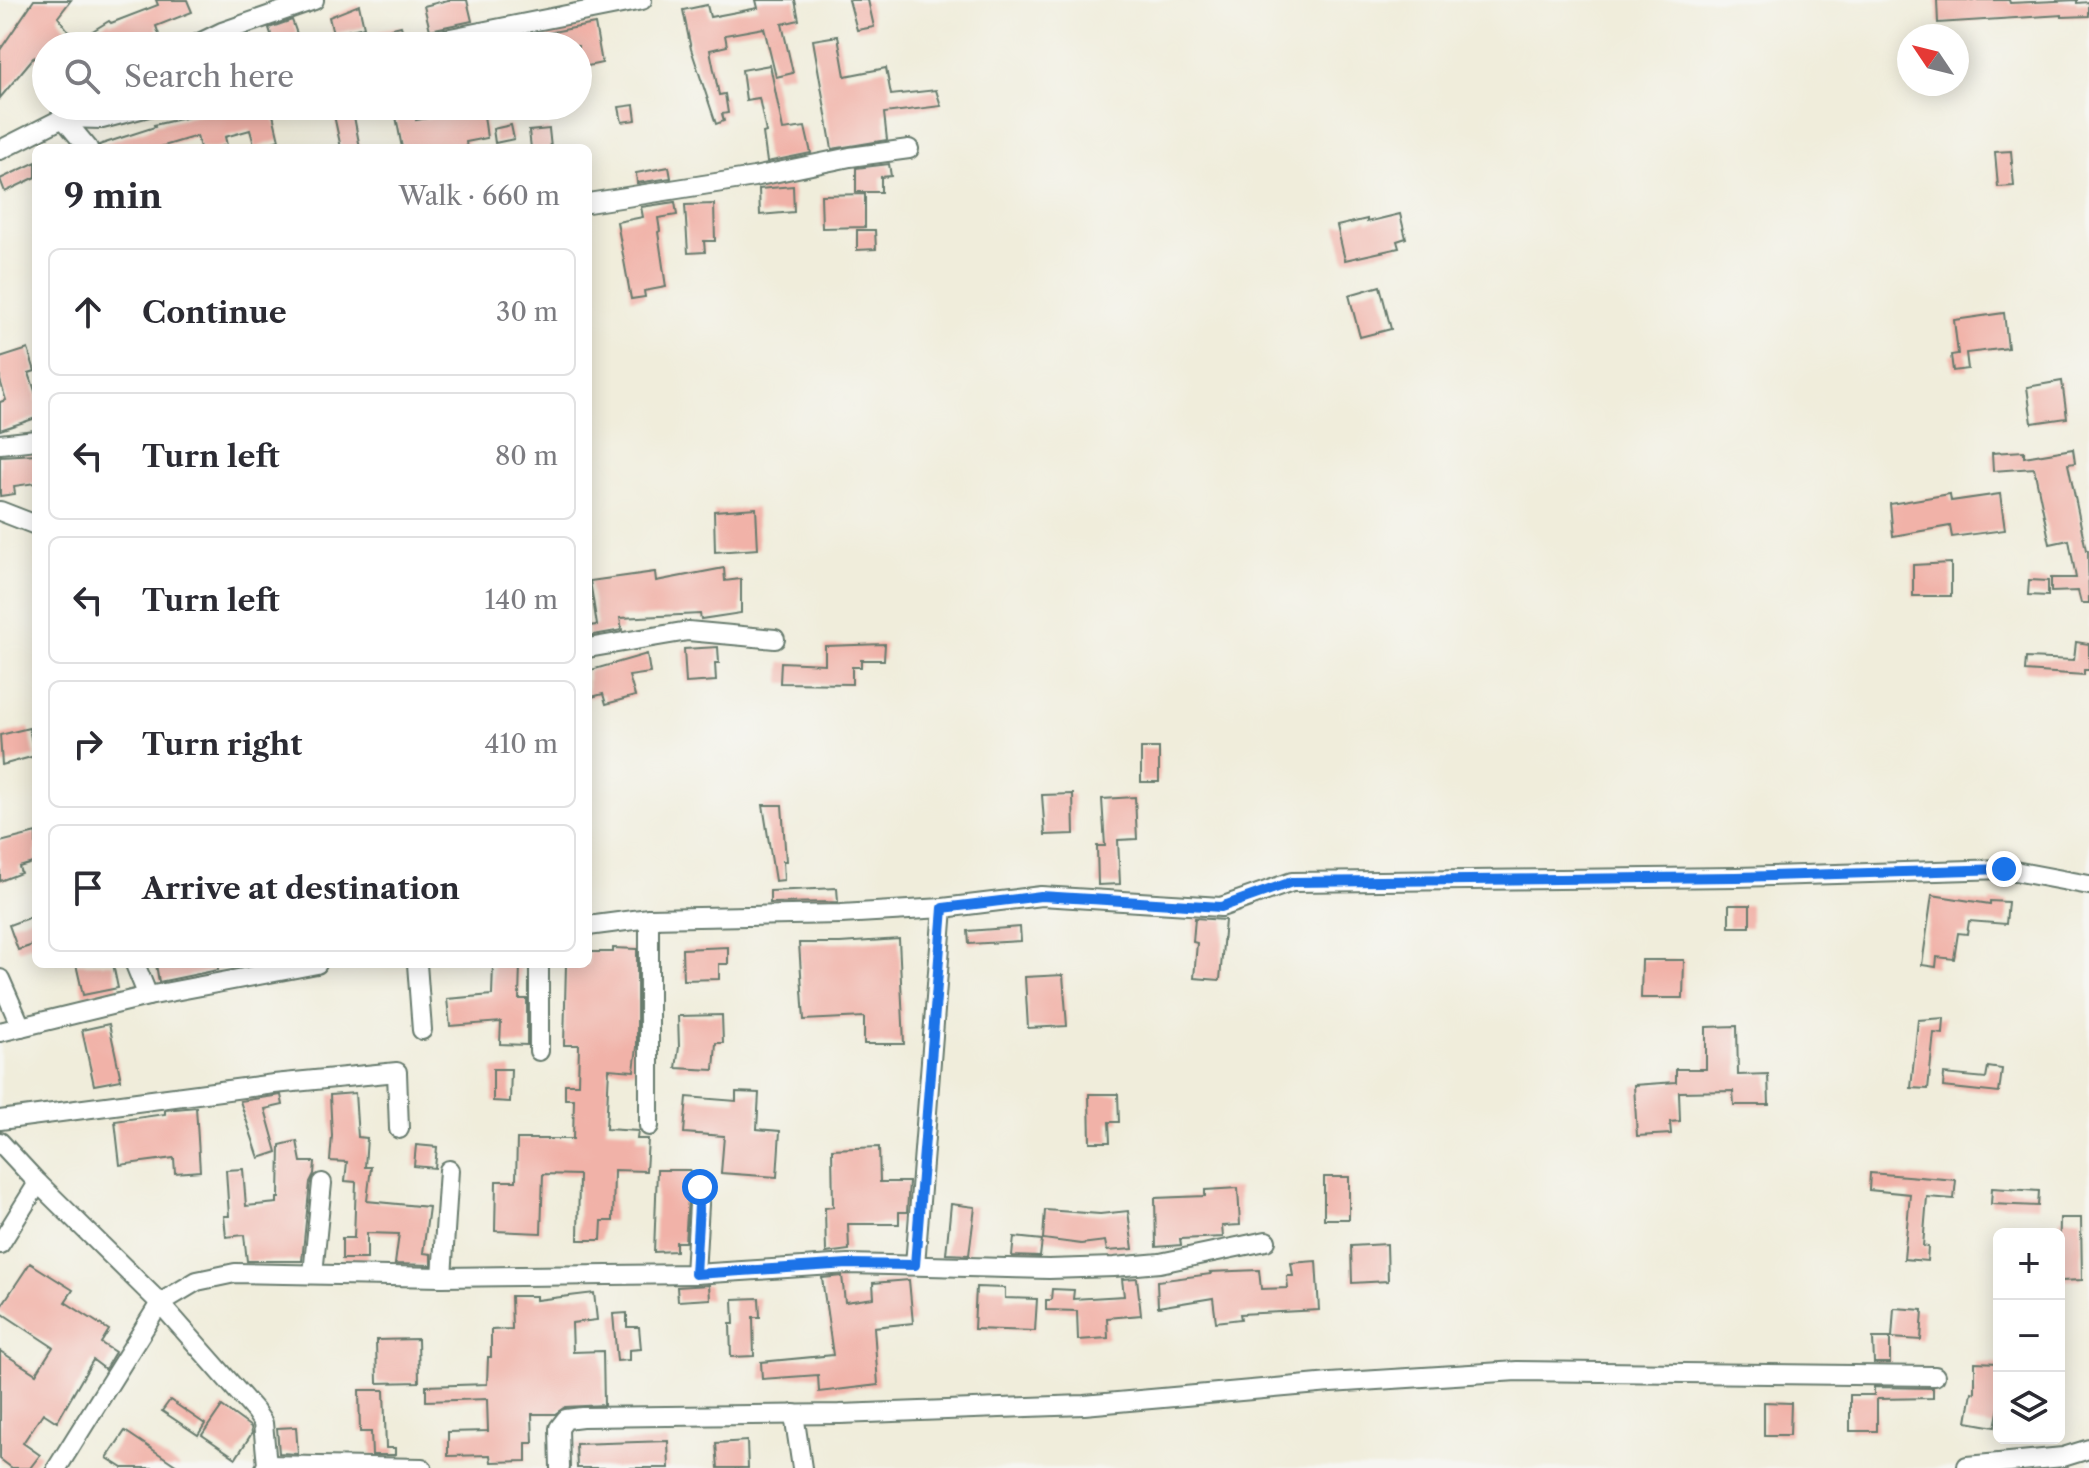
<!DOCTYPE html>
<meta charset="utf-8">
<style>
:root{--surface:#fff;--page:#f7f7f7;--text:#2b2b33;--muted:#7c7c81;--line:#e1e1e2}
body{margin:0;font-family:"Libre Caslon Text",serif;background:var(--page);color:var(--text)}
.controls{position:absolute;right:24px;bottom:24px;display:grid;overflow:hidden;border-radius:12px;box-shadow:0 4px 20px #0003}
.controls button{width:72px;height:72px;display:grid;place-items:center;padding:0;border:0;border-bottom:2px solid var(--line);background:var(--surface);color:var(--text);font:40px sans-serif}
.compass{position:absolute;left:1897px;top:24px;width:72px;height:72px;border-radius:50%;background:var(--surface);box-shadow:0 4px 20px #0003;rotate:305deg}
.stop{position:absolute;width:24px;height:24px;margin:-18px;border:6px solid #1a73e8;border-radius:50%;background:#fff}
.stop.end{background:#1a73e8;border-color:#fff;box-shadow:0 2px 8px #0008}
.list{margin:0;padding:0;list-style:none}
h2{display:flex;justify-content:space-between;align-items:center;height:104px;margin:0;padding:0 32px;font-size:34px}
h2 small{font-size:26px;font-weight:400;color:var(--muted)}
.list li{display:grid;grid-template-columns:52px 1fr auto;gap:24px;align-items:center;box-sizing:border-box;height:128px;margin:0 16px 16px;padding:0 16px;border:2px solid var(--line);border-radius:12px}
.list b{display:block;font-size:30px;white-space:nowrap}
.list em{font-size:26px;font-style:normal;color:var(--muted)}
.icon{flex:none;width:44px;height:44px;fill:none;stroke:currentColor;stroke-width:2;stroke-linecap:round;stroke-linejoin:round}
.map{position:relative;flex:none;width:2089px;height:1468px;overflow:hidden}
.search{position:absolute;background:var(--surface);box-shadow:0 4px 20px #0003;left:32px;top:32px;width:560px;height:88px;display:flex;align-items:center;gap:20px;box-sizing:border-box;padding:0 28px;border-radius:44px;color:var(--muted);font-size:30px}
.panel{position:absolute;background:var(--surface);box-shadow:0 4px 20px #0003;left:32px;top:144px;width:560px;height:824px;border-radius:12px}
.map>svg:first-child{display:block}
.building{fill:#f1b2a8}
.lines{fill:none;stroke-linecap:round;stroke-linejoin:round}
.street-casing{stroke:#687b6e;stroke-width:22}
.street{stroke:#fff;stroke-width:18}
.route{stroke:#1a73e8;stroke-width:10}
</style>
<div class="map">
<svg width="2089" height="1468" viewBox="0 0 2089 1468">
<rect width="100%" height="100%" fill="#f6f6f2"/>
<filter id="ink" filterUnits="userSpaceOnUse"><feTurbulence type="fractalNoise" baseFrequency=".0125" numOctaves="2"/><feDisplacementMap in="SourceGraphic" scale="16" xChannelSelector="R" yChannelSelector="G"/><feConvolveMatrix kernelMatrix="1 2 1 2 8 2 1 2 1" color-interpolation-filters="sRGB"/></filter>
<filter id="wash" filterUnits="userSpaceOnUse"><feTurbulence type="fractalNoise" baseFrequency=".006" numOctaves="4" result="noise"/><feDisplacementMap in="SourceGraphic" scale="32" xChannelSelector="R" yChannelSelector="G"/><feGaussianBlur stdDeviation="1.8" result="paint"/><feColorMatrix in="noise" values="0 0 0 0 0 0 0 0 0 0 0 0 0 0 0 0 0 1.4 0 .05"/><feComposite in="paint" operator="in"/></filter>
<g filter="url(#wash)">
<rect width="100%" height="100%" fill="#f0eddb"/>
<g id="blocks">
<g class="building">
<path d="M34 0H71L58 17 76 41 109 21 111 23 158 5 156 0H187L192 12 156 26 161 40 146 45 144 39 124 46H46V74L34 57 0 98V50Z"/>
<path d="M448 0H467L472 21 430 30 424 6Z"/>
<path d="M756 0H795L799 20 782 24 793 73 776 77 764 28 725 35 727 46 710 50 719 95 725 94 728 113 722 114 724 121 716 124 691 49 683 10 707 5 710 17 758 8Z"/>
<path d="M849 0H868L874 27 857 30Z"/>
<path d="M1937 0H2009L2010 3 2077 0V3L2089 2V16L2062 17V15L1938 23Z"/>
<path d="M359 5 364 27 333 34 329 17Z"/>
<path d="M292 20 297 34 289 37 292 46H275L269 28Z"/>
<path d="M595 24 602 63 578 68V46H549L547 33Z"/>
<path d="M401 26 404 36 398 45 379 46 376 32Z"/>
<path d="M838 36 845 76 886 68 891 95 936 90 941 106 884 113 887 140 832 149 813 40Z"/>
<path d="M770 65 783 130 805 127 811 153 767 162 763 133 766 132 759 98 746 100 742 70Z"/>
<path d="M634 105 636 120 622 122 619 107Z"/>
<path d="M223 106H271L279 140 255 148 250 130 225 137 227 145 216 148H200L197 136 157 148H100L99 145 155 127 154 125 224 109Z"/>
<path d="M332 106H352L360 148H341Z"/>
<path d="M394 106H414L416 120 483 108 487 138 466 142 467 148H402Z"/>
<path d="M511 125 514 139 495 143 493 129Z"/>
<path d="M549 129 551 148H531L529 131Z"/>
<path d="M2011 151 2014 186 1998 187 1995 152Z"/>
<path d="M36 162V177L5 192 0 179Z"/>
<path d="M889 164 891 176 881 177V192H856V168Z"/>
<path d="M669 167 671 178 637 183 636 173Z"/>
<path d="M793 186 794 212 760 215 759 189Z"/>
<path d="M865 194V227L822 228 821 195Z"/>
<path d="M675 202 677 215 658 218 660 231 658 232 666 287 644 291 645 297 631 299 617 222 643 217 641 207Z"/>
<path d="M714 204 715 241H704L705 252 688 253 685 205Z"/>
<path d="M1400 214 1406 238 1397 241 1399 248 1345 260 1337 226 1367 219V222Z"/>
<path d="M857 230H875L876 249 857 250Z"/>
<path d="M1380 286 1391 329 1360 337 1349 295Z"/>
<path d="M2004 313 2008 348 1966 353 1968 369 1953 371 1951 355 1958 354 1954 320Z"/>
<path d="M28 349 35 371 29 373 36 394V418L0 430V402L6 400 0 380V358Z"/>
<path d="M2062 381 2067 418 2032 423 2027 387Z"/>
<path d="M2073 449 2075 463 2068 464 2086 550H2088L2089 603H2081L2078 591 2051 592V578H2076L2069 540 2050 544 2034 468 1993 471 1992 453 2024 451V457Z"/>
<path d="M36 454V483L14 486 15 494 0 496V456Z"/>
<path d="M1950 494 1951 501 2000 494 2005 530 1952 537 1950 526 1893 536 1890 504Z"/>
<path d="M756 508 758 549 715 552 714 511Z"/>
<path d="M1951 563V596H1913V565Z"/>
<path d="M724 568 725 581 741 579V613L701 619 700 614 620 618 622 630 588 636V626L597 625 590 581 655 572 656 581Z"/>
<path d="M2029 580 2048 581V596L2028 595Z"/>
<path d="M2076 642 2089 644V670H2084V675L2025 671 2026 658 2074 660Z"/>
<path d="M885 644 884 660H861V667H852V684L780 683 781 662 825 664V646Z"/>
<path d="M718 647 719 663H715L716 681 686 683 684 649Z"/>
<path d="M647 654 650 673 629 676 635 696 606 704 603 694 588 698V671Z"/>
<path d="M29 728 35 756 2 765 0 735Z"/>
<rect x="1141" y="748" width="18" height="34"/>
<path d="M1073 794 1074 834 1045 835 1042 795Z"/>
<path d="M1135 797 1137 839 1118 840 1120 884 1098 885 1097 846H1105L1102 799Z"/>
<path d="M763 805H782L786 861H783L784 880 775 881Z"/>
<path d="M36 833V862L19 867 21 873 0 881V842Z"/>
<path d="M837 888 838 902 770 903V891Z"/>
<path d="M1932 895 1990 904V901L2008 902 2006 924 1969 921 1967 934 1958 933 1954 959 1937 957 1936 967 1922 965Z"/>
<rect x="1729" y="905" width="21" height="22"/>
<path d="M36 915V944L18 950 9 925Z"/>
<path d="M1195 918 1225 920 1220 980 1194 978 1197 943 1193 942Z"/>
<path d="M1020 927 1021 941 969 944 968 931Z"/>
<path d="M899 939 904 1044H864V1017L804 1020 799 943H840Z"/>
<path d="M728 947V964H719V979L683 980 682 949Z"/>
<path d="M613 948 637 949V1047L634 1071 609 1069 606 1129 638 1131 637 1139H648L646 1171 614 1170 613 1221H602L601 1240H578L579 1175 543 1174 541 1233 495 1231 496 1181H516L517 1139H573L574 1099H565V1084H578L579 1045H564L566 964H588V952H613Z"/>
<path d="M1642 960H1684L1683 998H1641Z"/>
<path d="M76 964H113L118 988 83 995Z"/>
<path d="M156 964H218V970L159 982Z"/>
<path d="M493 964H520L519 999H527V1045L500 1044 501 1022 450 1026 447 999 492 995Z"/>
<path d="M1063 975 1067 1026 1028 1028 1025 977Z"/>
<path d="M722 1015 723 1043H716L714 1070 676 1068 679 1047 678 1016Z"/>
<path d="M1944 1018 1943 1034 1934 1033 1928 1089 1911 1088 1918 1020Z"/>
<path d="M109 1024 121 1080 94 1085 82 1030Z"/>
<path d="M1737 1026 1738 1075 1768 1074 1769 1105H1734L1733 1091 1679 1092 1680 1121 1670 1122 1671 1134 1637 1136 1634 1085 1676 1082V1069H1706V1027Z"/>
<path d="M1988 1067 2002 1069 1999 1093 1943 1087 1944 1074 1986 1078Z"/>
<path d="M493 1069H511L510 1102 493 1101Z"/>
<path d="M736 1092 759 1093 757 1129 780 1131 777 1177 721 1173 724 1136 684 1133 687 1097 736 1101Z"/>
<path d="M355 1093 358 1137 367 1138 365 1167H371L367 1201 429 1207 423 1253 431 1254V1265L395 1264 399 1234 367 1233V1259H342V1238H354L356 1182 345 1181 347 1162 330 1161 332 1136 330 1095Z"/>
<path d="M1089 1094H1118L1119 1122H1109L1110 1142H1090Z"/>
<path d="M281 1095 283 1105 265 1109 277 1152 259 1158 240 1101Z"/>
<path d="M196 1107 200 1171 175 1173 174 1158 120 1165 115 1121 165 1114V1110Z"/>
<path d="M297 1141 301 1162H315L314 1174 310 1182 302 1261H247L244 1235 226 1237 224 1216H229L226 1170 243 1169 246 1206 277 1203V1198H279L280 1145Z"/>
<path d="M416 1145 437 1147 435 1168 414 1166Z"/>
<path d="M879 1147 880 1182H909L907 1212H899V1224H848L849 1250 826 1253 825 1208 833 1207 832 1149Z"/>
<path d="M657 1170H690L685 1242H676V1251L654 1252Z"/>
<path d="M1870 1173 1956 1180 1954 1199 1927 1197 1923 1246 1928 1247 1927 1261 1904 1259 1910 1194 1869 1190Z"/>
<rect x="1324" y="1177" width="25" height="42"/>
<path d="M1238 1188 1240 1225 1222 1226 1223 1237 1180 1239 1181 1245 1156 1247 1155 1198 1205 1196V1190Z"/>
<path d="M1992 1188 2039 1191 2038 1206 1991 1204Z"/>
<path d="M951 1204 975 1207 969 1255 946 1254Z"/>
<path d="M1045 1210 1100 1214 1128 1211 1133 1249 1107 1251 1105 1241 1081 1244 1043 1239Z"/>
<path d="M2060 1218H2081L2082 1280 2061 1281V1274H2059Z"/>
<path d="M1014 1237 1042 1240 1040 1257 1012 1256Z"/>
<path d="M1387 1244 1388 1281 1352 1283 1351 1246Z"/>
<path d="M1316 1261 1319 1310 1240 1314 1241 1319 1216 1322 1213 1298 1158 1307 1157 1281 1211 1274 1210 1272 1259 1270 1261 1289 1288 1288 1287 1276H1293L1291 1263Z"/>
<path d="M30 1263 73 1290 65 1302 109 1330 101 1343 115 1352 105 1369 93 1360 57 1422 43 1413 23 1443 40 1455 30 1468H12L0 1459V1351L36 1374 53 1347 0 1312V1308Z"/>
<path d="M842 1276 845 1302 874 1298 873 1283 909 1280 913 1323 874 1327 878 1385 819 1392 818 1375 762 1379 761 1362 833 1355 822 1278Z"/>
<path d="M1137 1278 1141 1315 1107 1318 1108 1338 1078 1340 1077 1311 1046 1310V1300H1051L1052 1289 1074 1290 1073 1299 1124 1296 1122 1279Z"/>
<path d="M709 1285 710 1299 678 1301 677 1287Z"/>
<path d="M976 1287 1005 1288V1298L1037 1299 1035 1331 974 1329Z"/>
<path d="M594 1293 597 1320 572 1323 573 1352 603 1351 604 1405 565 1407 555 1414H532L533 1443H526V1461L491 1462 490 1455 448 1456V1432L488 1431 487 1399 426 1401V1386L487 1384 488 1357H491V1330L512 1329 511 1296H536V1300Z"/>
<path d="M759 1298 760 1317H753L754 1356 731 1357 730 1324H734L733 1299Z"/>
<path d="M1894 1308 1923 1310 1921 1340 1892 1338Z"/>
<path d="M627 1313V1327H639L641 1349 629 1350V1360L617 1361 613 1314Z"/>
<path d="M1873 1338H1890V1363H1874Z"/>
<path d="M418 1339 419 1382 377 1383 376 1340Z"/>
<path d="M1975 1362 1999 1363V1407L1995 1427 1967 1422 1972 1392 1975 1393Z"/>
<path d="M1874 1387 1933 1388V1398L1877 1399V1431H1850V1395H1874Z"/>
<path d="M359 1390H384L386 1448H395V1455H372L371 1432H360Z"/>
<path d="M170 1400 205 1424 198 1435 162 1411Z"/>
<path d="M1764 1402 1791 1403 1790 1435H1764Z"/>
<path d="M222 1406 251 1427 252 1433 236 1458 202 1435Z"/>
<path d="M296 1427 298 1454 279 1453 277 1428Z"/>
<path d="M125 1431 180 1468H123L107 1458Z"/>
<path d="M668 1441 669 1468H577L576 1444Z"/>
<path d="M747 1441 748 1468H718L716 1443Z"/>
</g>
</g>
</g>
<g filter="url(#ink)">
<use href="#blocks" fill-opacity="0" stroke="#687b6e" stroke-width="2"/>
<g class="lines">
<g class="street-casing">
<g id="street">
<path d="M193 46 222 32 314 0"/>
<path d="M410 46 642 0"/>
<path d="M63 118 102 119 152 106"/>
<path d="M0 150 63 118 88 148"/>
<path d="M588 203 754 177 850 157 909 149"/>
<path d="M0 444 36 440"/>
<path d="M0 511 36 525"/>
<path d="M588 648 688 631 775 639"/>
<path d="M588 926 649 918 841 914 943 908 1041 896 1221 907 1292 882 1737 877 2004 869 2089 885"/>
<path d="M135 964 148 996"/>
<path d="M417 964 422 1030"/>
<path d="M539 964V1051"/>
<path d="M0 979 21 1027"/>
<path d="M0 1032 148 996 317 964"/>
<path d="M0 1120 274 1084 397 1072 399 1129"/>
<path d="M649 1126V918"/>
<path d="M0 1142 38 1183 160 1303 255 1411 263 1423 267 1465 265 1468"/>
<path d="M0 1244 38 1183"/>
<path d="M915 1265 943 908"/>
<path d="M313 1274 322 1183"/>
<path d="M695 1274 700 1187"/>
<path d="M442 1277 449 1170"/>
<path d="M794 1414 802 1468"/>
<path d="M267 1465 422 1468"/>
<path d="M1967 1466 2063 1457 2089 1449"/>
<path d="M57 1468 160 1303 197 1281 235 1273 442 1277 695 1274 848 1264 1049 1269 1114 1267 1160 1263 1266 1241"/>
<path d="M560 1468 559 1428 566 1419 582 1417 840 1414 1084 1405 1330 1383 1517 1371 1935 1376"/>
</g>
</g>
<use href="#street" class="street"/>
</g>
</g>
<g class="lines" filter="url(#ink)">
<path class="route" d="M700 1187 695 1274 848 1264 915 1265 943 908 1041 896 1221 907 1292 882 1737 877 2004 869"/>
</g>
</svg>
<div class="controls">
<button>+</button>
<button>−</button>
<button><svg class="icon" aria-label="layers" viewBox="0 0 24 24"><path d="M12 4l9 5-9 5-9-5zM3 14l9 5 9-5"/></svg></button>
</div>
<svg class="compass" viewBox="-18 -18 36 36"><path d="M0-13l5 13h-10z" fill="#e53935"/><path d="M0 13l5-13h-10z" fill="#7c7c81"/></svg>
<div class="stop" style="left:700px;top:1187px"></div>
<div class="stop end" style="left:2004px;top:869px"></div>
<div class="search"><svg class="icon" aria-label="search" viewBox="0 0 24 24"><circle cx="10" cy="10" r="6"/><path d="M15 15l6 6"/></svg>Search here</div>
<section class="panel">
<h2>9 min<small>Walk · 660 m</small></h2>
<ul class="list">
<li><svg class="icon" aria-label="ahead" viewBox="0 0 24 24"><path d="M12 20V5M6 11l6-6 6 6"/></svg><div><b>Continue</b></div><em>30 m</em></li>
<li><svg class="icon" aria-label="left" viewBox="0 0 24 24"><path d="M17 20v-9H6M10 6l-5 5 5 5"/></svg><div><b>Turn left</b></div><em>80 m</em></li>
<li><svg class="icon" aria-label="left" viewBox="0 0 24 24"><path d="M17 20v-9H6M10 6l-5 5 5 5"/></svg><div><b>Turn left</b></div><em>140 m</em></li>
<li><svg class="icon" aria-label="right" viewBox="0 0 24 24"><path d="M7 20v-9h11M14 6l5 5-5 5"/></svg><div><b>Turn right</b></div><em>410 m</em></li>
<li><svg class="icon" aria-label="arrive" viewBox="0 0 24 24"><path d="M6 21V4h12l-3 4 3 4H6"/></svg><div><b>Arrive at destination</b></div></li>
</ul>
</section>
</div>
